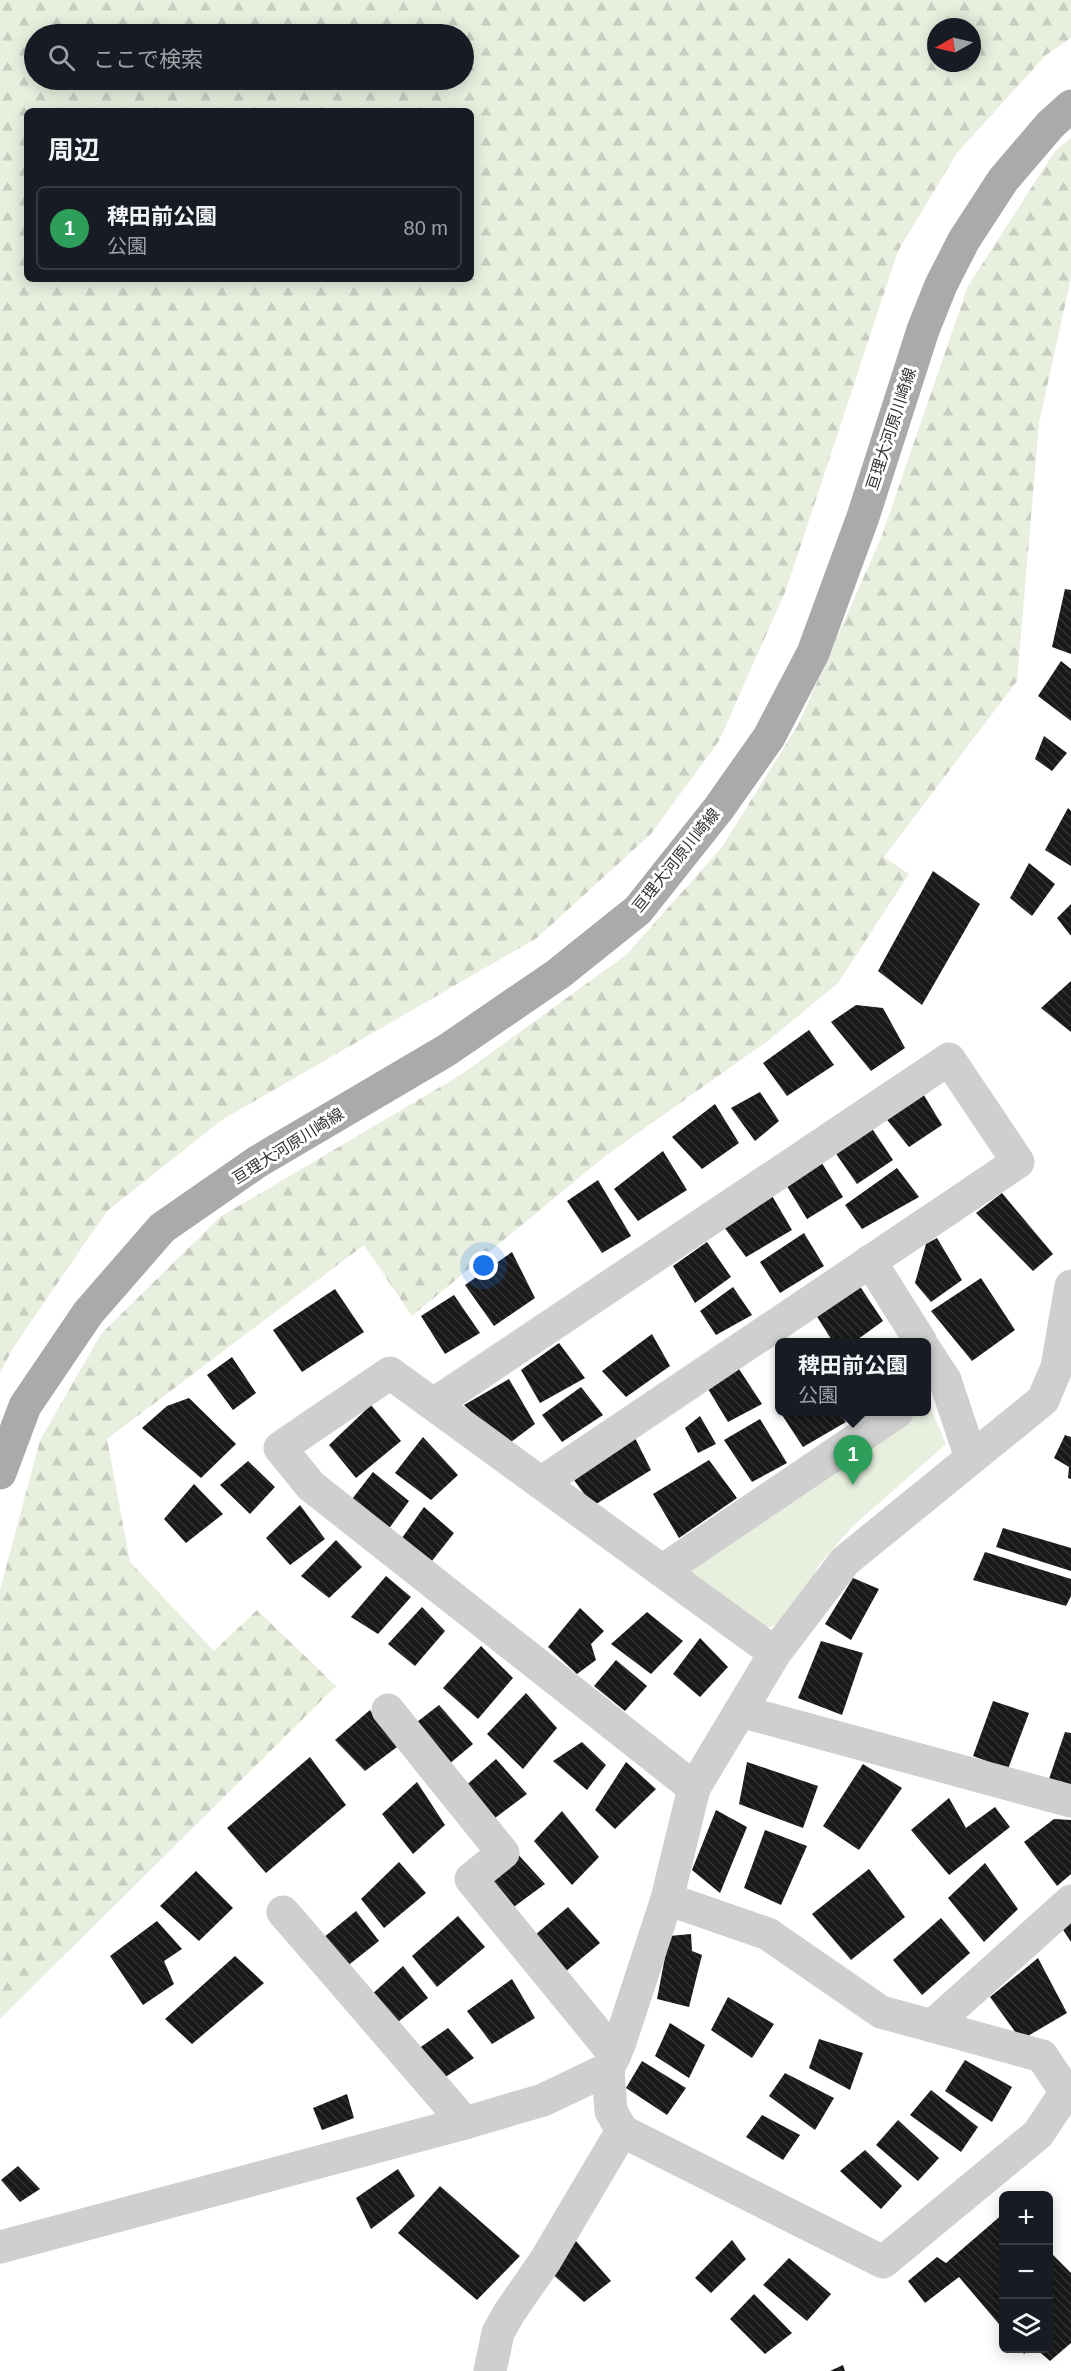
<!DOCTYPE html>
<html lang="ja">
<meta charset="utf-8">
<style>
:root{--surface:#171b24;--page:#20242c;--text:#f1f3f6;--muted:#9ea1a6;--line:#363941;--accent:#f12b45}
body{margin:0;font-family:Arial,"Noto Sans JP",sans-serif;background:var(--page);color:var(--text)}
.controls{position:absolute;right:18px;bottom:18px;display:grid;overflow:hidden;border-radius:9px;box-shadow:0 3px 15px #0003}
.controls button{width:54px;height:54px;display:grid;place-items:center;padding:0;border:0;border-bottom:2px solid var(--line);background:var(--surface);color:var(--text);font:30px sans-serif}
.compass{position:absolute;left:927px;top:18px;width:54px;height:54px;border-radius:50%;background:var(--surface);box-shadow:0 3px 15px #0003;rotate:262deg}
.you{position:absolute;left:484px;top:1266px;width:21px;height:21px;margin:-15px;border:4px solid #fff;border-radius:50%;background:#1a73e8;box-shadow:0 0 0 9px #1a73e833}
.badge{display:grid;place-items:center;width:39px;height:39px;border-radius:50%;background:var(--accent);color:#fff;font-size:20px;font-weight:700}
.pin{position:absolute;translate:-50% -50px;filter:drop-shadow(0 2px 3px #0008)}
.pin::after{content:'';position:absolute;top:32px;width:21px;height:18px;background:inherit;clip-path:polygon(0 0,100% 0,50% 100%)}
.popup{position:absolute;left:775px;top:1338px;width:156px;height:78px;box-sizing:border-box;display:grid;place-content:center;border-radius:9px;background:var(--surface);filter:drop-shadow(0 2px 4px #0005);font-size:20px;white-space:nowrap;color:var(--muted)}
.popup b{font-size:22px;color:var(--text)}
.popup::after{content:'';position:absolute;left:50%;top:100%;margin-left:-12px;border:12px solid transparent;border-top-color:var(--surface)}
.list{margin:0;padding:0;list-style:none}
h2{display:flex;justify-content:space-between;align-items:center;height:78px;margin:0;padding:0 24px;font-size:26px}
h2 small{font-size:20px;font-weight:400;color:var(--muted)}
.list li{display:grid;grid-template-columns:39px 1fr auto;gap:18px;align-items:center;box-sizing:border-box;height:84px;margin:0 12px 12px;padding:0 12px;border:2px solid var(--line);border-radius:9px}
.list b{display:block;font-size:22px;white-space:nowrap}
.list p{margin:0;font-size:20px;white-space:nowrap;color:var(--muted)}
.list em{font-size:20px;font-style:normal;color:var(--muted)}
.icon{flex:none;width:33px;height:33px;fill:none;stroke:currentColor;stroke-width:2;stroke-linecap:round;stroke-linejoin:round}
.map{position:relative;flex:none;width:1071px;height:2371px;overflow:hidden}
.search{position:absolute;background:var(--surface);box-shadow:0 3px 15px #0003;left:24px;top:24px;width:450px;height:66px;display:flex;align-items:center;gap:15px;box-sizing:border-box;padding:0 21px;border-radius:33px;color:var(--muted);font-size:22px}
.panel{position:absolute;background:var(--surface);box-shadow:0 3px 15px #0003;left:24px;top:108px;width:450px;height:174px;border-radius:9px}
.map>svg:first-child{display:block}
.green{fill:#e9efdf}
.forest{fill:url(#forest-firs);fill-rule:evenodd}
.building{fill:url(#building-back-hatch)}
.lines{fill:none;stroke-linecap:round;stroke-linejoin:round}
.minor{stroke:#cfcfcf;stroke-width:33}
.major{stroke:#aaa;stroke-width:33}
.labels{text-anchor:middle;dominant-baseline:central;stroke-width:6;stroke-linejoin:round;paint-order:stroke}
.street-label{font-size:16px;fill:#323232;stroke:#fff}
</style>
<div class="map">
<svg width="1071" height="2371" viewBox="0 0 1071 2371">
<defs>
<pattern id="forest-firs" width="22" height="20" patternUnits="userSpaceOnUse" patternTransform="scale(1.5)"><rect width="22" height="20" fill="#e9efdf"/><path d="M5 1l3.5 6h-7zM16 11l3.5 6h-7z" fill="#c8cdc0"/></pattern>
<pattern id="building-back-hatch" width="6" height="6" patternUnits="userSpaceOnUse" patternTransform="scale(1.5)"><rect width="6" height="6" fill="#191919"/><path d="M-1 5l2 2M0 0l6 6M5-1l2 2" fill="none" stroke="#323232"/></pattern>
</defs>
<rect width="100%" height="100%" fill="#fff"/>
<path class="green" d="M928 1402 946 1444 853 1526 819 1565 788 1622 766 1628 682 1570 914 1412H926Z"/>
<g class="forest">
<path d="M0 0H1071V38L1046 55 957 153 898 251 786 590 719 741 651 834 537 938 222 1120 107 1211 13 1348 0 1373ZM936 27H972V63H936ZM34 34H464V80H34ZM27 111H471V279H27Z"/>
<path d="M1071 138V278L1039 423 1017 681 884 857 909 874 838 983 769 1040 604 1157 412 1316 364 1245 107 1439 130 1562 214 1651 257 1610 336 1686 0 2019V1590L40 1440 101 1334 220 1217 462 1074 626 955 722 847 798 725 881 538 968 286 1055 151Z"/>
</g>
<g class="building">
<path d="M1065 589 1071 590V654L1052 647Z"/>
<path d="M1061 661 1071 669V721L1038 696Z"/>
<path d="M1044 736 1067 753 1052 771 1035 759Z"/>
<path d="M1068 808 1071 811V866L1045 850Z"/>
<path d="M1029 863 1055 884 1032 916 1010 898Z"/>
<path d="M933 871 980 904 922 1005 878 971Z"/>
<path d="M1071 904V936L1057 918Z"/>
<path d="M1071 981V1032L1041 1008Z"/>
<path d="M856 1005 883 1008 905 1048 871 1071 831 1022Z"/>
<path d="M809 1030 834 1065 787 1096 763 1063Z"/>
<path d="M760 1092 779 1121 755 1141 731 1108Z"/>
<path d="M922 1092 942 1125 909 1147 884 1116Z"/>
<path d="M715 1104 739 1143 702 1169 672 1137Z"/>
<path d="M869 1124 893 1160 857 1184 832 1148Z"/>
<path d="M663 1151 687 1190 638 1221 614 1189Z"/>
<path d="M820 1160 843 1197 807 1219 785 1183Z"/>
<path d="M897 1168 919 1197 862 1229 845 1205Z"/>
<path d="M598 1180 631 1236 602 1253 567 1201Z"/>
<path d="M1002 1193 1053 1254 1033 1271 976 1213Z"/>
<path d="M771 1194 792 1230 746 1257 724 1227Z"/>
<path d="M804 1233 824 1266 780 1293 760 1262Z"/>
<path d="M937 1238 962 1280 931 1302 915 1283 926 1244Z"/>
<path d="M707 1242 731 1277 695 1303 673 1266Z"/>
<path d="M512 1252 535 1298 494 1326 465 1285Z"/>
<path d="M981 1278 1015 1330 972 1361 931 1311Z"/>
<path d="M859 1285 883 1321 854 1342H833L816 1315Z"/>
<path d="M733 1287 752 1315 716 1335 700 1311Z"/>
<path d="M335 1289 364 1332 302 1372 273 1330Z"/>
<path d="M454 1295 480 1333 445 1354 421 1316Z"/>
<path d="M652 1334 670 1366 626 1397 602 1371Z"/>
<path d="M559 1343 585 1378 540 1403 521 1370Z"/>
<path d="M232 1357 256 1393 233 1410 207 1375Z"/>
<path d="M735 1363 762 1404 728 1422 705 1384Z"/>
<path d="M509 1379 535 1424 507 1445 464 1405Z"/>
<path d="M581 1387 603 1415 562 1442 542 1415Z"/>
<path d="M189 1398 236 1444 201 1478 142 1428 167 1406Z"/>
<path d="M371 1405 401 1441 356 1478 329 1445Z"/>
<path d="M780 1412H840L846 1422 803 1447Z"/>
<path d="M700 1416 716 1444 698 1453 685 1428Z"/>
<path d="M760 1419 787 1463 752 1482 724 1440Z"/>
<path d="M1065 1435 1071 1437V1479L1068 1478 1069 1467 1054 1458Z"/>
<path d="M634 1436 651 1470 593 1506 574 1480Z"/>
<path d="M423 1437 458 1475 431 1500 395 1473Z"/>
<path d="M709 1460 737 1498 679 1538 653 1494Z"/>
<path d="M248 1461 275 1487 250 1514 220 1485Z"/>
<path d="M373 1472 409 1501 385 1534 349 1503Z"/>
<path d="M194 1484 223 1514 186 1543 164 1519Z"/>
<path d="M300 1505 325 1539 290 1565 266 1538Z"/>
<path d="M424 1507 454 1533 428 1566 397 1545Z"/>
<path d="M1003 1528 1071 1548V1571L996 1547Z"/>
<path d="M336 1540 362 1567 329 1598 301 1576Z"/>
<path d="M985 1552 1071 1579V1596L1066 1606 973 1580Z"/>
<path d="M386 1576 411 1597 378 1634 351 1617Z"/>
<path d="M853 1578 879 1589 851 1640 825 1624Z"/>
<path d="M422 1607 445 1631 415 1666 388 1644Z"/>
<path d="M580 1608 604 1631 591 1644 596 1660 577 1674 548 1647Z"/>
<path d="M647 1612 683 1641 651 1674 611 1644Z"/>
<path d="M700 1638 728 1667 700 1697 673 1674Z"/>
<path d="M821 1641 863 1653 842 1715 798 1698Z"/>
<path d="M481 1646 513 1678 478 1719 443 1688Z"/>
<path d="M616 1660 647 1686 625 1711 594 1686Z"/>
<path d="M526 1693 557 1728 523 1769 487 1734Z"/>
<path d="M993 1701 1029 1713 1008 1769 973 1756Z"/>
<path d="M439 1705 473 1744 448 1765 417 1722Z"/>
<path d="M370 1710 397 1747 365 1771 335 1740Z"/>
<path d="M1065 1732 1071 1733V1785L1049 1779Z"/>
<path d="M582 1742 606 1765 587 1790 553 1761Z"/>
<path d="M310 1757 346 1805 266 1873 227 1828Z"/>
<path d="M496 1759 527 1794 491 1821 462 1789Z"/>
<path d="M626 1762 656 1789 615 1829 595 1810Z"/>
<path d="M747 1762 818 1786 803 1828 739 1804Z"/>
<path d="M863 1764 902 1788 859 1850 823 1826Z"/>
<path d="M417 1782 445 1825 413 1854 382 1814Z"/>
<path d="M949 1798 966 1828 995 1807 1010 1827 949 1875 911 1830Z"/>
<path d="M716 1810 747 1827 720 1893 692 1870Z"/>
<path d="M562 1811 599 1857 572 1885 534 1841Z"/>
<path d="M1054 1819 1071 1820V1874L1057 1886 1024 1842Z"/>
<path d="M765 1830 807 1846 781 1905 744 1888Z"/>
<path d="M515 1851 545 1884 511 1909 485 1876Z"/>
<path d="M399 1862 426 1893 384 1928 361 1899Z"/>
<path d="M985 1863 1018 1909 984 1942 948 1898Z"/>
<path d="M869 1869 905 1917 851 1960 812 1914Z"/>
<path d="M196 1871 233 1908 199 1941 160 1906Z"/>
<path d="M568 1907 600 1943 565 1972 535 1935Z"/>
<path d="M356 1911 379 1941 346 1967 323 1938Z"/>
<path d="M458 1916 485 1947 437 1987 412 1956Z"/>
<path d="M1071 1917V1942L1060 1925Z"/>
<path d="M941 1918 970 1953 922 1995 893 1960Z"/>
<path d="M157 1921 182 1949 164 1961 174 1984 143 2005 110 1956Z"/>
<path d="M691 1934 692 1951 702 1955 689 2007 657 1999 669 1936Z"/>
<path d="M235 1956 264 1983 192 2044 165 2019Z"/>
<path d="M1038 1958 1067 2013 1021 2040 990 1997Z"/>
<path d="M403 1966 428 1998 393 2026 370 1996Z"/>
<path d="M512 1979 535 2018 492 2044 467 2011Z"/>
<path d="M728 1997 774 2024 752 2058 711 2030Z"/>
<path d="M670 2023 705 2045 689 2078 655 2056Z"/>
<path d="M448 2028 474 2058 441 2080 415 2051Z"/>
<path d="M819 2039 863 2053 850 2090 809 2068Z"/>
<path d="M965 2060 1012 2087 992 2122 945 2091Z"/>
<path d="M642 2061 686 2088 667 2115 626 2088Z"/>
<path d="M785 2073 834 2098 815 2130 769 2096Z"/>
<path d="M931 2090 978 2127 961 2152 910 2115Z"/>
<path d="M347 2094 354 2118 322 2130 313 2108Z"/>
<path d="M762 2115 800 2135 783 2160 746 2137Z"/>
<path d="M898 2120 939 2158 918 2181 876 2145Z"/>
<path d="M865 2150 902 2186 881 2209 840 2171Z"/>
<path d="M18 2166 40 2189 20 2202 1 2180Z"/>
<path d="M398 2169 415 2196 371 2229 356 2198Z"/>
<path d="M440 2186 520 2256 477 2300 398 2233Z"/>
<path d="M1004 2213V2330L959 2277 925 2303 908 2281 937 2257 946 2263Z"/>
<path d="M732 2240 746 2259 711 2293 695 2278Z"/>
<path d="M576 2241 611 2281 584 2302 549 2271Z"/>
<path d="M1048 2250 1071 2273V2343L1050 2361 1035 2348H1048Z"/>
<path d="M789 2258 831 2294 807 2321 763 2285Z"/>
<path d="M754 2294 792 2333 765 2354 730 2319Z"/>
<path d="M1019 2348H1032L1024 2354Z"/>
<path d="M843 2365 845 2371H830Z"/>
</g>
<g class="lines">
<g class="minor">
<path d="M870 1261 921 1342"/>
<path d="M926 1351 945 1380 971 1458"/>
<path d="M434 1404 949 1059 1018 1162 541 1483"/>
<path d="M662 1571 897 1412"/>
<path d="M388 1710 503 1853 471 1879 615 2055"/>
<path d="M740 1711 1071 1801"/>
<path d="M694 1788 311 1486 280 1448 390 1373 775 1653"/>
<path d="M667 1899 768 1934 881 2012 1042 2056 1066 2092 1071 2094"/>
<path d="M283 1912 465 2123"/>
<path d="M932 2026 1071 1901"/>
<path d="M622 2131 883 2262 1038 2134 1066 2092"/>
<path d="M0 2247 465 2123 543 2100 608 2069"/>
<path d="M490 2371 498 2333 509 2313 545 2261 622 2131 611 2111 608 2069 619 2045 667 1899 694 1788 775 1653 845 1561 1043 1400 1057 1367 1071 1286"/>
</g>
<path class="major" d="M0 1473 25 1406 88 1313 162 1228 257 1162 447 1050 558 974 638 910 719 808 769 737 813 653 863 517 923 330 941 285 964 240 1003 180 1050 125 1071 106"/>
</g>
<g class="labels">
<g class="street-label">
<text transform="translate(891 429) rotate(-72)">亘理大河原川崎線</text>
<text transform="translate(676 860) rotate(-51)">亘理大河原川崎線</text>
<text transform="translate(288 1146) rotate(-32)">亘理大河原川崎線</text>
</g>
</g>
</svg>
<div class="controls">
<button>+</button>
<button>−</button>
<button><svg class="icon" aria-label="layers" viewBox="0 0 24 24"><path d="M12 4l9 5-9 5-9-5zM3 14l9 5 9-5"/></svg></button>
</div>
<svg class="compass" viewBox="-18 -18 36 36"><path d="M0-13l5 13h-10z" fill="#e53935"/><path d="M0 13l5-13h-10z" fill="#9ea1a6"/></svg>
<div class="you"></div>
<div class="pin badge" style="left:853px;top:1485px;background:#2e9e5b">1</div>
<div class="popup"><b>稗田前公園</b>公園</div>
<div class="search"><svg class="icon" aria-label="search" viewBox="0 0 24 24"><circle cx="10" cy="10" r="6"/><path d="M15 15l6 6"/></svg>ここで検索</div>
<section class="panel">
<h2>周辺<small></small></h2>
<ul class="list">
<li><span class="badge" style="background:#2e9e5b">1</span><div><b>稗田前公園</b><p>公園</p></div><em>80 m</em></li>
</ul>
</section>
</div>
